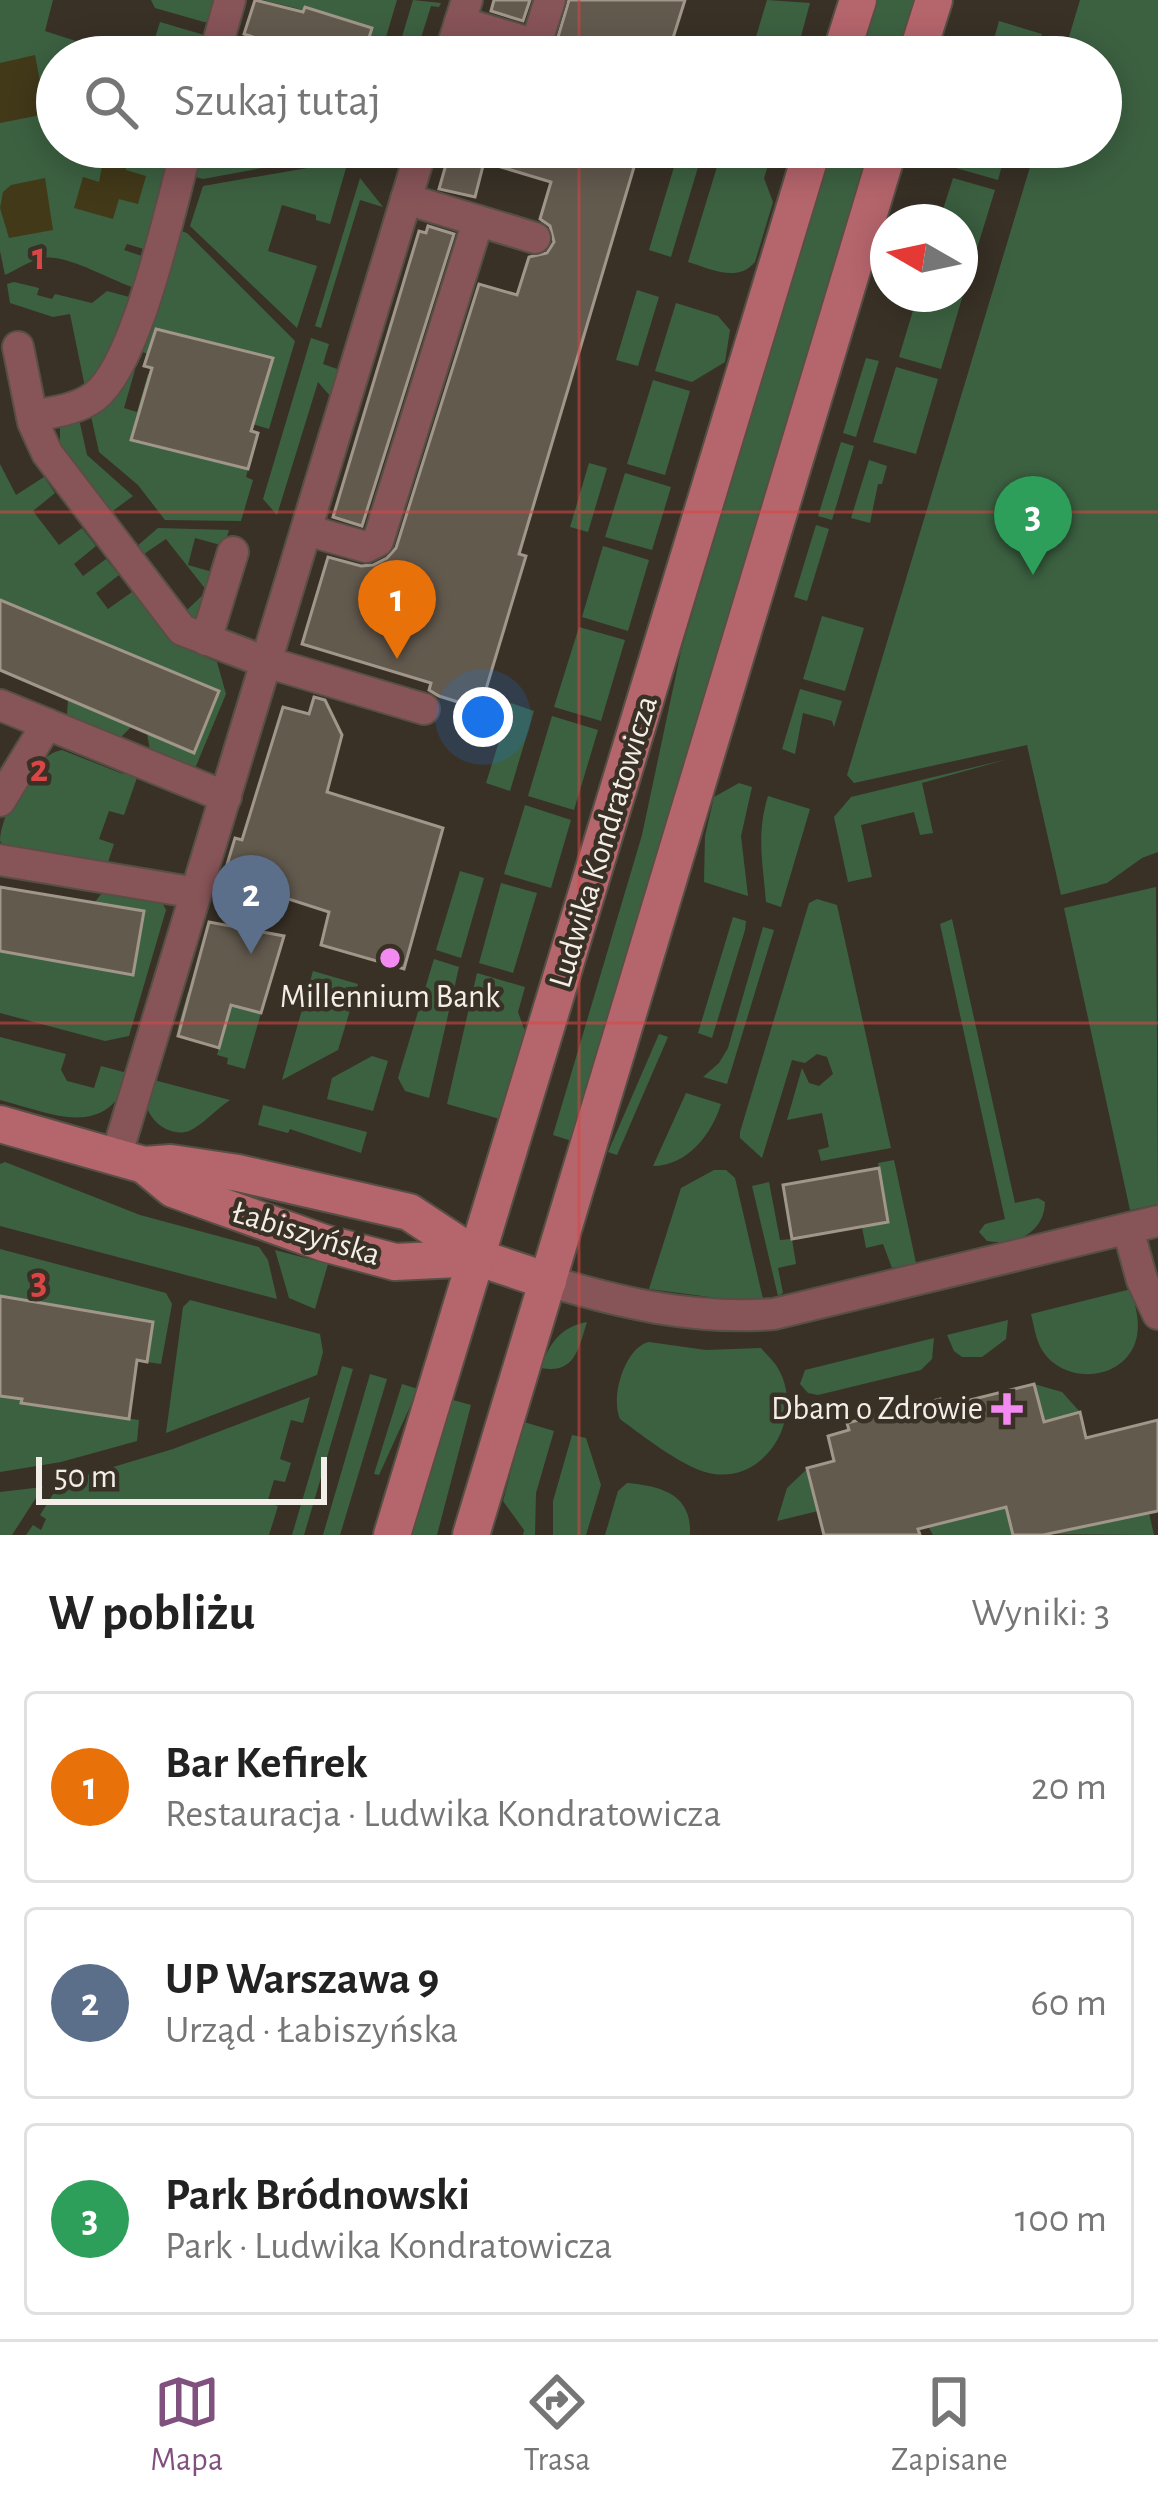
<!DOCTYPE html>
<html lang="pl">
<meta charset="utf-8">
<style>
:root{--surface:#fff;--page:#f6f6f6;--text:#222;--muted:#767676;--line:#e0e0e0;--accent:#80517f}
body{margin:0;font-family:"Alegreya Sans",sans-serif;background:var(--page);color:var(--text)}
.compass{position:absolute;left:870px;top:204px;width:108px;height:108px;border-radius:50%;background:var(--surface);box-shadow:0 6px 30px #0003;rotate:279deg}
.scale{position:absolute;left:36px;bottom:30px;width:291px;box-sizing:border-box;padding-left:12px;border:6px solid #f3eee7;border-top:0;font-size:33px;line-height:42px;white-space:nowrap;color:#f3eee7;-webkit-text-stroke:9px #393126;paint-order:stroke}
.you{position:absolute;left:483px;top:717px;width:42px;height:42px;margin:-30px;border:9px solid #fff;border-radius:50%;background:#1a73e8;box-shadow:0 0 0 18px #1a73e833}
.badge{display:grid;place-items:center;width:78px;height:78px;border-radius:50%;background:var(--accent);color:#fff;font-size:39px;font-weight:700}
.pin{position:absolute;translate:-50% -99px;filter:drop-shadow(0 3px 6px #0008)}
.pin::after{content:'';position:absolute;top:63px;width:42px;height:36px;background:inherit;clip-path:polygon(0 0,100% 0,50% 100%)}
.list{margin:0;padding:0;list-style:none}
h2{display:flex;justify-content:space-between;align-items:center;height:156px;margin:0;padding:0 48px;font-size:51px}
h2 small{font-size:39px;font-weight:400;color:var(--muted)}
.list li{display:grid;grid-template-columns:78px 1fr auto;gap:36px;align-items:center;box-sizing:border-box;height:192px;margin:0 24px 24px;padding:0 24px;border:3px solid var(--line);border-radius:12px}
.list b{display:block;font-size:45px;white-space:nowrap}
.list p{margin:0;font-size:39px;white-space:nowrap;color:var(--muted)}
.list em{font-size:39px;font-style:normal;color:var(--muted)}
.icon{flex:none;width:66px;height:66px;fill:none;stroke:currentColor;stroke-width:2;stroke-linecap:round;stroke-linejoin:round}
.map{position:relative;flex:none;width:1158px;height:1535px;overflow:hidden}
.search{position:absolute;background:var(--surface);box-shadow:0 6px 30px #0003;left:36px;right:36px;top:36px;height:132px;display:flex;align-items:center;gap:30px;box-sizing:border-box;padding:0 42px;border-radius:66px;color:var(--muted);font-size:45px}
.sheet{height:804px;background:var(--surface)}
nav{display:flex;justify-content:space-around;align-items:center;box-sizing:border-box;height:168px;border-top:3px solid var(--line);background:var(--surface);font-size:33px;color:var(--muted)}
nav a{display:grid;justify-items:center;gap:6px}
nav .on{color:var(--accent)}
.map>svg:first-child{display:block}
.green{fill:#3c6141}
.sand{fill:#423919}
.building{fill:#635a4e;stroke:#a09689;stroke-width:3}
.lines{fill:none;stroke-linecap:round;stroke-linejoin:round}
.street-casing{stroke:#574f45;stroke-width:34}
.secondary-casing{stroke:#574f45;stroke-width:40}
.street{stroke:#875458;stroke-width:30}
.secondary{stroke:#b5656c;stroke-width:36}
.grid{fill:none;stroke:#da4645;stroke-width:3;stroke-opacity:0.55}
.poi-dot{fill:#f38af1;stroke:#393126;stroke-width:4.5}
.labels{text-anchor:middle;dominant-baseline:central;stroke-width:9;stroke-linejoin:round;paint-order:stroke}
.street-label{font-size:33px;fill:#f3eee7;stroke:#393126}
.poi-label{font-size:33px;fill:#f3eee7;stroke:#393126}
.grid-label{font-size:39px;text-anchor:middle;font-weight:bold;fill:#da4645;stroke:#393126;stroke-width:9;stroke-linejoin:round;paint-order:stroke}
</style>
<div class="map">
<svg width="1158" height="1535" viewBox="0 0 1158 1535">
<rect width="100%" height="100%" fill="#393126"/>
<g class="green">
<path d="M0 0H53L45 31 125 57H57V147H178L147 250 127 244 124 250 145 257 136 288C111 281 67 253 42 258 29 261 16 270 5 275L0 251Z"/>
<path d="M151 0H222L208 22H204L155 8Z"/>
<path d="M263 0H397L380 57H363L371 27Z"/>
<path d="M413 0 441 3 439 7 431 6 415 57H396Z"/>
<path d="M767 0 810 3 800 40 804 46 801 57H750Z"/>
<path d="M876 0H915L897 57H859Z"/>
<path d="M1080 0H1158V852L1142 858 1107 883 1061 895 1027 745 854 783 847 775 1036 147H1101V57H1063Z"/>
<path d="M999 21 1042 34 1035 57H989Z"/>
<path d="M160 22 211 37 205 57H149Z"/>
<path d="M201 147H345L343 153 203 179 192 176Z"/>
<path d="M680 147 702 154 671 257 649 250Z"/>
<path d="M723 147H774L764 178 773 202 755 262C737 283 712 269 688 262Z"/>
<path d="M832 147H870L572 1141 553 1135 642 835 681 651Z"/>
<path d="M962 147H1007L998 180 956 168Z"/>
<path d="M348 161 330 224 316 220V215L282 205 268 251 317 266 297 328 190 226 203 186Z"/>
<path d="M360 178 383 207 360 200 321 328 315 326Z"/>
<path d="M953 178 995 190 971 268 960 265V222H939Z"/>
<path d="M175 229 187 233 295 341 269 429 252 424 272 358 156 329 148 354 140 351Z"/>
<path d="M960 276 968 278 941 369 899 357 918 294H960Z"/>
<path d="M14 282 39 288 37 295 52 299 55 294 92 303 107 291 133 298 116 341 85 387 70 314 53 317 10 303 7 284Z"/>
<path d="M637 290 659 297 638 366 616 360Z"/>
<path d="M676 303 718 316 730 330 725 362 692 382 655 371Z"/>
<path d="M311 338 329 344 323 364 340 370 331 397 318 382 277 515 263 499Z"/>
<path d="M866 358 879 361 856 437 843 433Z"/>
<path d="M896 367 938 379 916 454 873 442Z"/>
<path d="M130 369 135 370 124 408 137 412 148 374H151L131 440 248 469 246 477 253 480 241 521 165 520 138 485 99 452 91 416Z"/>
<path d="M653 380 690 391 665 475 627 464Z"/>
<path d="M79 419 87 455 133 496 110 513 60 447V425Z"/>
<path d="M841 442 854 446 832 520 818 516Z"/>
<path d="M869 460 887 466 882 484H878L870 523 851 518Z"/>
<path d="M589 463 607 468 588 532 570 527Z"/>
<path d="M0 464 16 495 44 477 55 493 33 511 59 545 82 528 96 546 74 564 83 576 106 559 119 575 96 593 108 609 132 592 174 644 217 662 226 694 196 766H185L150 751 147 733 194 752 219 691 0 600Z"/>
<path d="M625 473 671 487 652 550 605 537Z"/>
<path d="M816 525 829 529 807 601 794 597Z"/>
<path d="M158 528 229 530 224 546 195 538 188 565 216 573 202 616 196 619 188 615V609L207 591 166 539 144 554 136 547Z"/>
<path d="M603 546 649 560 628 631 582 617Z"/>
<path d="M822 616 864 628 845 691 803 679Z"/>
<path d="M579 627 625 640 601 721 554 707Z"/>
<path d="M800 689 842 701 834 727 832 721 803 713 795 754 782 749Z"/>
<path d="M68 698 134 724 120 738 67 716Z"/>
<path d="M511 703 534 711 510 791 486 783Z"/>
<path d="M552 716 598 730 574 810 528 796Z"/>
<path d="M62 750 123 774 128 763 140 769 124 815 109 811 99 839 114 844 106 868 5 847 0 841C1 813 32 755 62 750Z"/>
<path d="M1008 759 922 783 933 833 920 835 914 812 861 825 872 877 848 882 834 817 851 797Z"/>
<path d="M739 783 752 787 741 836 748 896 704 882 705 836 714 797Z"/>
<path d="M768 796 810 809 781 907 766 902C763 864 756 834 768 796Z"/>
<path d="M525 805 571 820 551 888 504 874Z"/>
<path d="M460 871 484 878 461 958 436 950Z"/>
<path d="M501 883 537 893 513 973 479 963Z"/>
<path d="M1156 887 1158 1204 1130 1210 1064 908Z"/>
<path d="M105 889 160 898 166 910 129 1036 105 1041 0 1013V951L132 976 144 911 95 902Z"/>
<path d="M817 899 837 905 891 1148 821 1161 818 1150 829 1147 822 1113 787 1120 802 1068 809 1083 819 1086 833 1074 827 1057 817 1054 805 1063 792 1060 762 1158 740 1138V1132L809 903Z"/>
<path d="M733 917 746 921 745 930 712 1038 698 1033Z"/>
<path d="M952 919 1015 1203 1038 1198 1045 1202C1044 1233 1016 1246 987 1241L979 1232 985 1224 1005 1219 940 924Z"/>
<path d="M763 927 774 930 727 1084 703 1077 719 1063 728 1048Z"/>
<path d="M434 959 459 967 429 1098 405 1091 398 1078Z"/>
<path d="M313 971 358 984 338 1050 282 1080Z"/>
<path d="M477 973 525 987 518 1012 526 1034 500 1119 447 1104Z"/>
<path d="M188 992 261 1013 245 1069 227 1064 228 1058 217 1055 225 1025 184 1014 176 1034Z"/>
<path d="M659 1034 668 1037 617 1155 608 1152Z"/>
<path d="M0 1037 66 1054 61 1070 67 1081 94 1088 101 1066 131 1074C106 1141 54 1114 0 1100Z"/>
<path d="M372 1056 388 1061 373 1111 327 1099 332 1078Z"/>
<path d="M150 1079 230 1100C217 1108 203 1125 189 1131 170 1138 145 1119 146 1099 146 1092 148 1085 150 1079Z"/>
<path d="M686 1093 721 1104C712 1134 687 1166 653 1166Z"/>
<path d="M263 1105 367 1132 361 1153 290 1129 288 1133 258 1125Z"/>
<path d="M894 1160 916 1263 892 1268 883 1244 866 1248 862 1227 888 1222 878 1163Z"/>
<path d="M5 1162 140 1215 259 1247 268 1260 277 1299 0 1226V1164Z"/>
<path d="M714 1170H726L735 1178 763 1299H725L649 1289 681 1188Z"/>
<path d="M769 1182 780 1240 792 1239 796 1264 778 1268 783 1293 778 1296 752 1186Z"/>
<path d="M0 1249 166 1293 172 1304 161 1364 147 1362 153 1322 0 1296Z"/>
<path d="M275 1250 328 1264 315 1309 289 1298Z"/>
<path d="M1131 1289C1135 1305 1140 1320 1137 1336 1128 1381 1065 1387 1042 1350 1036 1340 1034 1326 1031 1314Z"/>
<path d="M190 1300 320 1334 323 1352 317 1375 166 1433 183 1307Z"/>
<path d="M1008 1320 1006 1339 982 1357H962L954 1351 947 1335Z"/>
<path d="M587 1322C578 1350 575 1374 541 1368 549 1344 560 1327 587 1322Z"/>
<path d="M934 1338 932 1359 921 1370 818 1395 808 1393 800 1384 805 1370Z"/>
<path d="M649 1342 706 1350 761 1348C767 1355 775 1362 779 1370 804 1416 768 1481 714 1474 687 1471 643 1436 620 1419 610 1397 625 1347 649 1342Z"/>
<path d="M342 1366 353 1369 304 1535H292Z"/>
<path d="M370 1374 387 1379 340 1535H323Z"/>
<path d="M402 1384 418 1389 379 1475 374 1474Z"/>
<path d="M1034 1384 1062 1392 1080 1412 1044 1422Z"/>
<path d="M0 1396 22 1399V1403L139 1420 137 1441 61 1462 0 1472Z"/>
<path d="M310 1397 303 1423 291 1420 280 1459 291 1463 285 1482 274 1480 267 1503 278 1506 269 1535H26L33 1525 41 1530 46 1519 40 1515 60 1483 173 1449Z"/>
<path d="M453 1400 471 1405 437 1535H412Z"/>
<path d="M524 1422 554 1431 536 1493 535 1535H523L524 1530 503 1501Z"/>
<path d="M572 1435 586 1438 601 1485 586 1535H553V1501Z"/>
<path d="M807 1469 818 1511 777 1521 787 1488Z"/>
<path d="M627 1483C661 1486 692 1494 690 1535H605L618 1491Z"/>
<path d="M43 1487 12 1535H0V1492Z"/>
<path d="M1006 1507 1013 1535H933L928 1526Z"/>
<path d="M1149 1513 1154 1535 1049 1534 1117 1517 1118 1520Z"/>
</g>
<g class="sand">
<path d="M35 55 46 114 0 123V63Z"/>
<path d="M88 147H126V170L146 176 138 204 119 199 113 219 74 208 83 177 99 182 104 156Z"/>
<path d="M45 178 53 230 9 238 0 208 3 192 11 185Z"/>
</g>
<g class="building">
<path d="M255 0 303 12 305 7 372 28 363 57H247L253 37 244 34Z"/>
<path d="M494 0H530L523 21 491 11Z"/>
<path d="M569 0H685L667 57H552Z"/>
<path d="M451 147H640L519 554 526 556 480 709 439 696 429 690 431 683 302 644 328 557 361 566 373 565 387 558 396 548 479 284 517 295 529 257 547 253 554 242 550 226 540 219 551 182 484 162 475 197 439 189Z"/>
<path d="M428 226 454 234 362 526 333 517 419 231 426 233Z"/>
<path d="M156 329 273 358 251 431 258 433 248 469 131 440 152 368 144 366Z"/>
<path d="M0 600 219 691 194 753 0 670Z"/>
<path d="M314 697 325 700 342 735 327 792 443 828 404 969 321 945 329 912 223 878 235 838 242 840 283 707 309 714Z"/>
<path d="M0 887 144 911 133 975 0 951Z"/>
<path d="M209 922 284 936 261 1013 231 1005 219 1048 178 1036Z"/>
<path d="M879 1168 888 1222 792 1239 783 1185Z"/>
<path d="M0 1296 153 1322 147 1362 137 1360 129 1419 21 1403 22 1399 0 1396Z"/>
<path d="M1034 1384 1044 1422 1080 1412 1086 1438 1158 1420V1511L1043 1535H1013L1006 1507 918 1529 920 1535H824L807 1468 834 1461 828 1436 849 1430 847 1423 940 1399 942 1407Z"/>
</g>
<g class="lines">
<g class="street-casing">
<g id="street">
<path d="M460 22 536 45"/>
<path d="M214 57 230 0"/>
<path d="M449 57 467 0"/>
<path d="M532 57 550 0"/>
<path d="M406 199 535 238"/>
<path d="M18 347 33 422 47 453 182 630 266 662 424 709"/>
<path d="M32 416C53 412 76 410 94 397 138 364 171 204 187 147"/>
<path d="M306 530 366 547 378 541 478 221"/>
<path d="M206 640 233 552"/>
<path d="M0 705 226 797"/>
<path d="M0 801 47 724"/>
<path d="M0 860 196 893"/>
<path d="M116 1157 422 147"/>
<path d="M1128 1229 1142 1280 1158 1314"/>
<path d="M548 1281C624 1304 695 1320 774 1314L1158 1221"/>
</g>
</g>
<g class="secondary-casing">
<g id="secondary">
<path d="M840 57 858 0"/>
<path d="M916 57 934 0"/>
<path d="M0 1124 144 1165 171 1163 238 1173 409 1212 479 1258 548 1281"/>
<path d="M144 1165 173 1189 324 1243 395 1262 479 1258"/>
<path d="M392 1535 813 147"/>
<path d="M471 1535 889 147"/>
</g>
</g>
<use href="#street" class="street"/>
<use href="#secondary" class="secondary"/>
</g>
<path class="grid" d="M579 0V57M579 147V1535M0 512H1158M0 1023H1158"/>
<g class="poi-dot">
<circle cx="390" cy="958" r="12"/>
<path d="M1001 1391h12v12h12v12h-12v12h-12v-12h-12v-12h12z"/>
</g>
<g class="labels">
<g class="street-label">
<text transform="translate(604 842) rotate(-73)">Ludwika Kondratowicza</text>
<text transform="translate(306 1234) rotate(17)">Łabiszyńska</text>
</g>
<g class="poi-label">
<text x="390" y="997">Millennium Bank</text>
<text x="983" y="1409" text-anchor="end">Dbam o Zdrowie</text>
</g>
</g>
<g class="grid-label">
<text x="39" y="269">1</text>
<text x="39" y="781">2</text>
<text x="39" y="1293">3</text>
</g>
</svg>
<svg class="compass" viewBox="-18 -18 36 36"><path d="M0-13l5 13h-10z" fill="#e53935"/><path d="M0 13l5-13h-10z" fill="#767676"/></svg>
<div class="scale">50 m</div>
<div class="you"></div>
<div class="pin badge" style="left:397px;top:659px;background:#e8710a">1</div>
<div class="pin badge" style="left:251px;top:954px;background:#5c6f8a">2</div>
<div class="pin badge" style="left:1033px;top:575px;background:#2e9e5b">3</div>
<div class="search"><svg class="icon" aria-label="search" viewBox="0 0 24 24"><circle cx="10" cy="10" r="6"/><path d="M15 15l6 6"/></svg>Szukaj tutaj</div>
</div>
<section class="sheet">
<h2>W pobliżu<small>Wyniki: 3</small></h2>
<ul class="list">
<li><span class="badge" style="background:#e8710a">1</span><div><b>Bar Kefirek</b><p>Restauracja · Ludwika Kondratowicza</p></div><em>20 m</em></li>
<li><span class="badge" style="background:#5c6f8a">2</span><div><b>UP Warszawa 9</b><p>Urząd · Łabiszyńska</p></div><em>60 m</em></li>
<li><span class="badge" style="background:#2e9e5b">3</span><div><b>Park Bródnowski</b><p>Park · Ludwika Kondratowicza</p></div><em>100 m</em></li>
</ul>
</section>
<nav>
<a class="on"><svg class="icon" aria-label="map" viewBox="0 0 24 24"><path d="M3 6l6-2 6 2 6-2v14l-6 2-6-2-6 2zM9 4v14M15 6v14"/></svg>Mapa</a>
<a><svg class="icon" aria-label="directions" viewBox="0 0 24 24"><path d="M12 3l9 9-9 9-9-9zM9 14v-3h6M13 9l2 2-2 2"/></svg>Trasa</a>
<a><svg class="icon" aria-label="saved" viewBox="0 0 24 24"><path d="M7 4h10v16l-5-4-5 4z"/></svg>Zapisane</a>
</nav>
